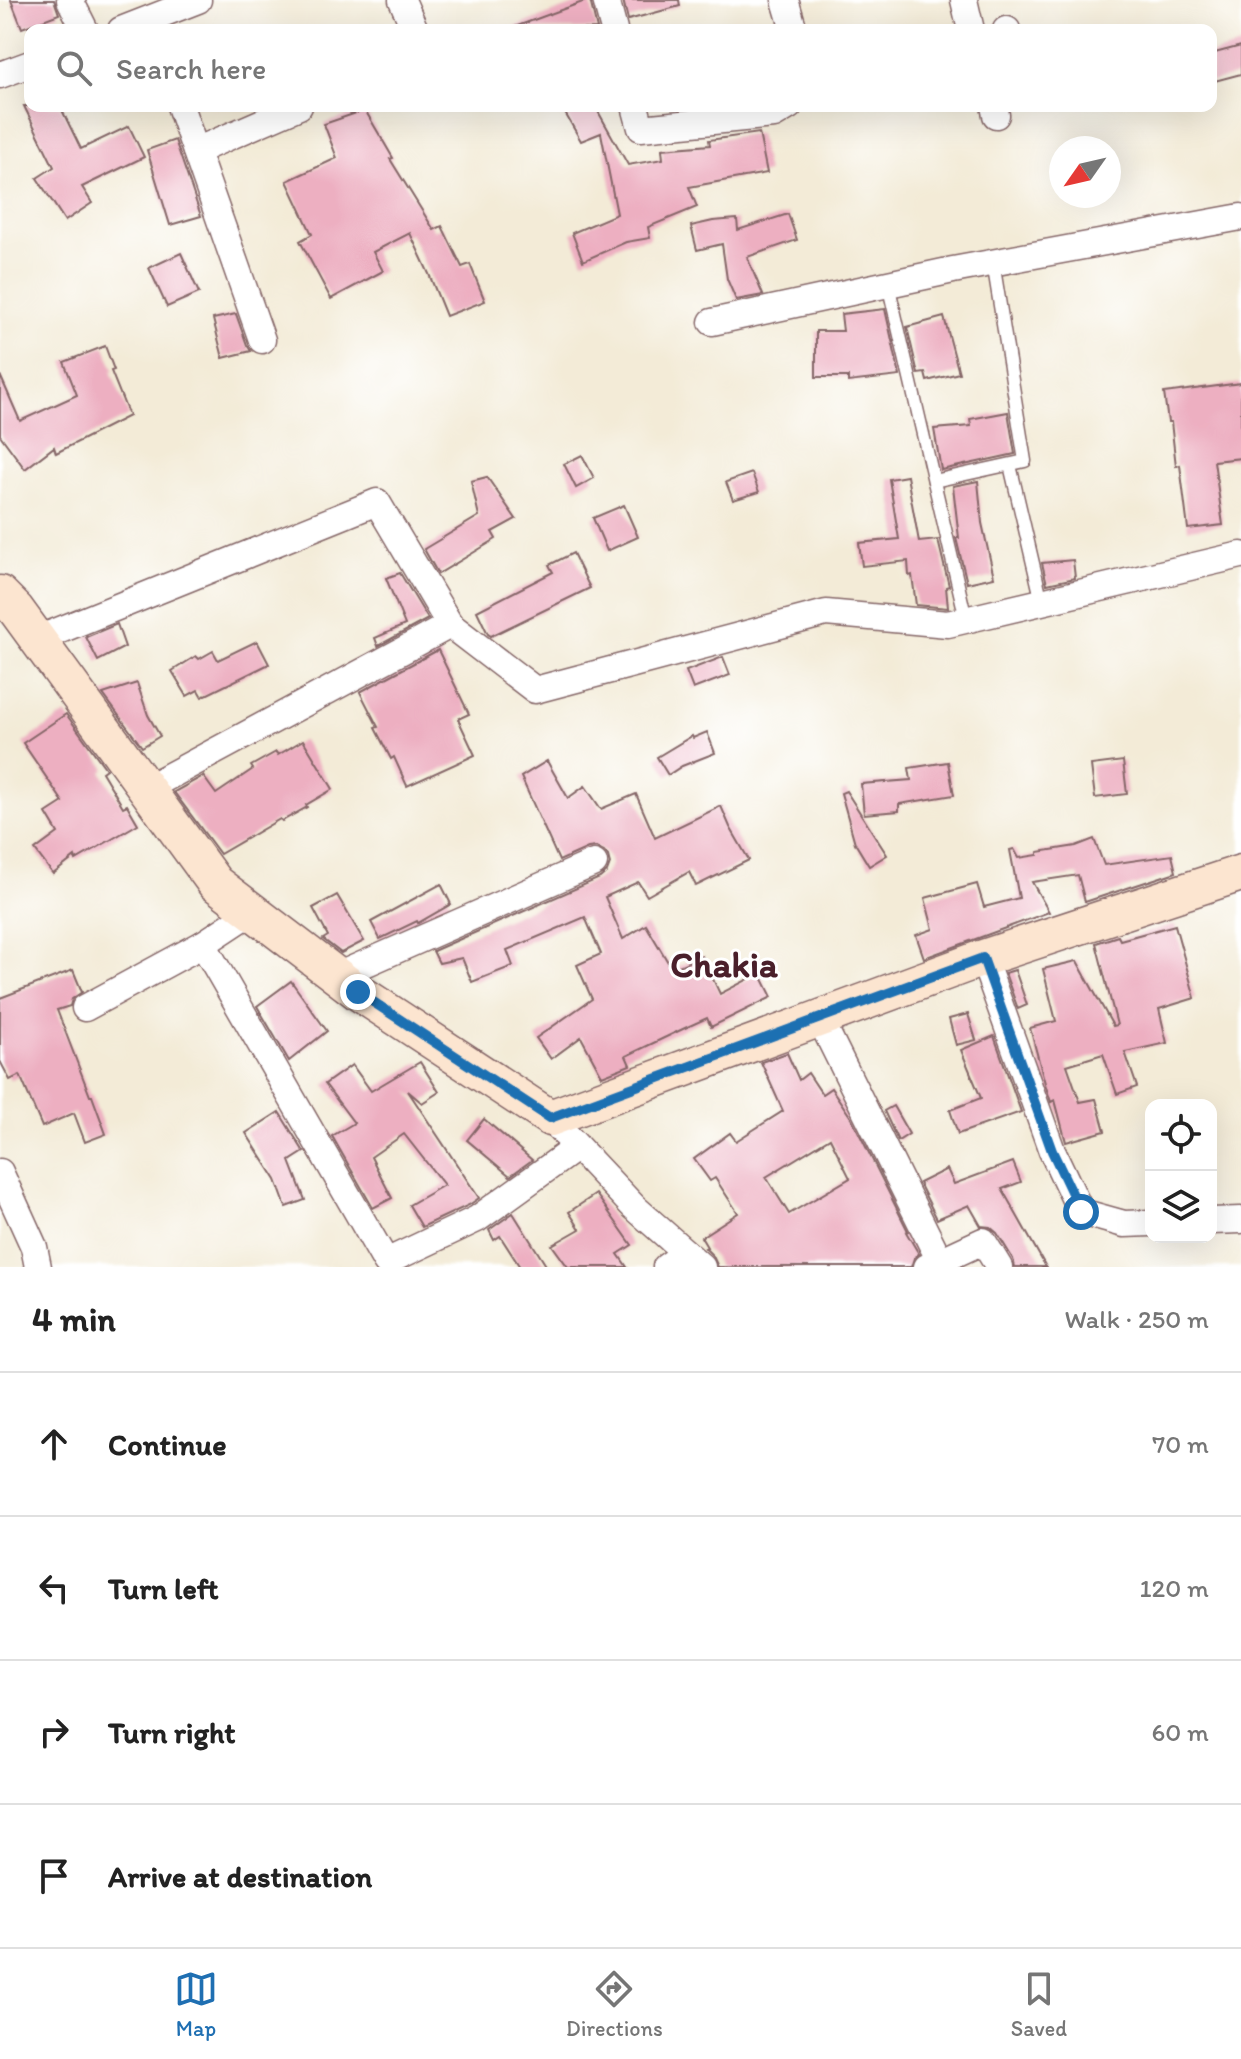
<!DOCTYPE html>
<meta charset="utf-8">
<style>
:root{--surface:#fff;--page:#f6f6f6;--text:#222;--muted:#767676;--line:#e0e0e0;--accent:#1f6fb2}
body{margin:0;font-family:Itim,sans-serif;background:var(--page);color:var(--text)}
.controls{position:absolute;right:24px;bottom:24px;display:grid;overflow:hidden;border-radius:16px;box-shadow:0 8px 32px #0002}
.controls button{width:72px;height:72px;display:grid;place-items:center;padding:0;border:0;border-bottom:2px solid var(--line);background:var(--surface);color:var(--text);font:40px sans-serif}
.compass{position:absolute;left:1049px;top:136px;width:72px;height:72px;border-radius:50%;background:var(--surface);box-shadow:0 8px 32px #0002;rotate:236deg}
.stop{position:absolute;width:24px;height:24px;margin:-18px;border:6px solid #1f6fb2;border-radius:50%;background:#fff}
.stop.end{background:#1f6fb2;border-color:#fff;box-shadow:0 2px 8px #0008}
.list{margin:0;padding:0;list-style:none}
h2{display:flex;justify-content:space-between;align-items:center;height:104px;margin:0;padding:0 32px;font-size:34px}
h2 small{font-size:26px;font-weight:400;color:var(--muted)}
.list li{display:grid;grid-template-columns:52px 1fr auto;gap:24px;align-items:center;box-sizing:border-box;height:144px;padding:0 32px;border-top:2px solid var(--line)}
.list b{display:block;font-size:30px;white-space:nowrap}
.list em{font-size:26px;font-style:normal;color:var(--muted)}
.icon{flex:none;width:44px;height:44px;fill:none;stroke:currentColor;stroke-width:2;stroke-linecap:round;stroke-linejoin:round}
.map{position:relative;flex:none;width:1241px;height:1267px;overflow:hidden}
.search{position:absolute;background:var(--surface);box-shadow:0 8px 32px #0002;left:24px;right:24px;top:24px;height:88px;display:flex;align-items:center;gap:20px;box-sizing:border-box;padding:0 28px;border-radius:16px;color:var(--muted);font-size:30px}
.sheet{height:680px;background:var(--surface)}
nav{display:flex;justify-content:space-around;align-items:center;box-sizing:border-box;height:112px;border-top:2px solid var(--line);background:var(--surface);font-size:22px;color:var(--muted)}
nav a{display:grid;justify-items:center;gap:4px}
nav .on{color:var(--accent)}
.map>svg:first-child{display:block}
.building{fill:#edafc1;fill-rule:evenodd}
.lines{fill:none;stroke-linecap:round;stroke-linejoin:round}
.lane-casing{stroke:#856667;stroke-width:15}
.street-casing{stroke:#856667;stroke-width:29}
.secondary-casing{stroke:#856667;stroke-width:39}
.lane{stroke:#fff;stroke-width:12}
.street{stroke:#fff;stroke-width:26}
.secondary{stroke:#fce5d0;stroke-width:36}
.route{stroke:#1f6fb2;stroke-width:10}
.labels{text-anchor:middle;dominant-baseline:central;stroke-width:6;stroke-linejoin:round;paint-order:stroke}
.district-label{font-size:36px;font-weight:bold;fill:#4a1f2b;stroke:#fff}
</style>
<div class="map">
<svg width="1241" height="1267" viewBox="0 0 1241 1267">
<rect width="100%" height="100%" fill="#fff"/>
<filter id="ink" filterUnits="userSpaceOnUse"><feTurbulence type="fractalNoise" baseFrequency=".0125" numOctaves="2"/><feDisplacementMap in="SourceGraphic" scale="16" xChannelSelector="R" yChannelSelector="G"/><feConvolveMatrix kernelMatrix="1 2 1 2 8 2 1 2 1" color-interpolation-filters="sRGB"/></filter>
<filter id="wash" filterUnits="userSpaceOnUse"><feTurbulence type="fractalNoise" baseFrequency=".006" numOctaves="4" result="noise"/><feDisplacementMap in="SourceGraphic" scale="32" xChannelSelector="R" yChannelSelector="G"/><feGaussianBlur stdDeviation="1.8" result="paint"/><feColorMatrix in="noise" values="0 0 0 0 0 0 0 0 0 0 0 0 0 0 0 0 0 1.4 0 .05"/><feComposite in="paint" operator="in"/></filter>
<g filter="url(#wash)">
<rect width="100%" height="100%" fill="#f3ebd7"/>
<g id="blocks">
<g class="building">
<path d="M11 0H54L59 14 22 28Z"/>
<path d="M588 0H590L597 29 512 30V28Z"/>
<path d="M623 0H679L680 6 628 20Z"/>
<path d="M1241 46V74L1211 82V54Z"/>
<path d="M24 106H60L81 149 129 126 144 157 82 187 92 203 65 221 37 178 54 167Z"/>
<path d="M561 106H595L628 165 663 159 662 149 710 145 709 140 759 133 767 173 689 187 697 207 648 227 650 238 626 242 583 261 572 233 617 214 601 133 581 141Z"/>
<path d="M365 110 393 158 390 159 434 230 442 226 462 267 470 264 485 301 446 316 429 274 410 233 373 252 383 271 331 299 300 241 312 234 287 181 337 158 324 124Z"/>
<path d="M175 140 201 216 170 225 147 150Z"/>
<path d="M788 214 797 240 747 257 763 295 736 300 727 279 722 244 697 250 691 226 713 221 737 219 738 230Z"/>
<path d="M181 253 199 293 167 307 149 268Z"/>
<path d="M885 309 900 376 848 382V377H816V331H843L841 314Z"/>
<path d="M236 314 247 345 251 351 223 358 213 319Z"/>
<path d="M944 317 959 373 927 381 925 373 918 374 907 327Z"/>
<path d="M105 346 114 370 111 371 129 416 56 453 54 447 25 469 0 435V375L20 421 77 395 64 362Z"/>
<path d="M1241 383V458L1214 461 1223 525 1188 529 1180 465 1176 466 1171 422H1168L1164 393Z"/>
<path d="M1008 412 1015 454 941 470 934 429 971 426 970 419Z"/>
<path d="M582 455 594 478 576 488 564 464Z"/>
<path d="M752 473 759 492 733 500 726 482Z"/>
<path d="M907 476 919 542 938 540 949 586 946 587 948 608 916 605 912 575 909 576 908 561 862 566 859 543 899 539 889 479Z"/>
<path d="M487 477 516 519 492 532 496 539 438 574 424 549 479 516 471 481Z"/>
<path d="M978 481 982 523 994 577 967 583 956 538H959L953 486Z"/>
<path d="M624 505 638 537 607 551 593 518Z"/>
<path d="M573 553 590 588 491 636 488 634 477 611 553 572 549 565Z"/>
<path d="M1073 560 1075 578 1047 584 1042 563Z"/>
<path d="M400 573 428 619 378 646 375 638 405 625 386 578Z"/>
<path d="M117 624 125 647 98 661 86 637Z"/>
<path d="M257 641 269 664 202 697 198 690 187 696 172 671 196 656 199 659 213 651 218 660Z"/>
<path d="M438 650 469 714 458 719 475 755 407 786 394 757 391 759 375 728 378 727 360 692Z"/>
<path d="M723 657 730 675 693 689 686 671Z"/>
<path d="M137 683 148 715 160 736 142 747 103 694Z"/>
<path d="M66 714 106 769 102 772 123 807 127 805 138 824 76 860 75 857 53 874 35 850 58 833 46 813 63 802 23 743Z"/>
<path d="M707 732 715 753 682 766 668 775 657 757 692 736 693 738Z"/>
<path d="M303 740 333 789 306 805 307 807 282 821 280 819 220 854 174 792 203 776 216 794 253 769 251 766 276 752 278 755Z"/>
<path d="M547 761 568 798 585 786 601 809 636 794 655 838 721 806 730 827 749 860 696 886 689 872 647 896 638 882 605 897 623 939 646 925 672 969 702 956 720 994 760 973 772 997 711 1027 707 1018 685 1028 626 1056 630 1065 602 1076 581 1037 551 1059 536 1038 592 999 577 965 601 954 585 917 507 950 513 966 472 982 462 958 439 963 433 951 600 878 607 872 610 864 608 856 604 851 596 847 588 848 559 861 521 777Z"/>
<path d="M1123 761 1127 794 1095 798 1091 765Z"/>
<path d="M948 762 954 795 899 804V811L864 814 861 784 911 780 909 768Z"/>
<path d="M846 791 887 855 869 866 855 843 841 793Z"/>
<path d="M1094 839 1104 865 1172 855 1176 872 1085 902 1078 875 1032 882 1049 912 924 958 916 935 933 929 925 898 977 884 984 907 1019 898 1010 850 1014 849 1019 858 1038 855V852L1076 846Z"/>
<path d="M441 884 451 904 418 923 417 921 380 939 371 922Z"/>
<path d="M337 895 364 941 341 953 323 939 328 936 313 908Z"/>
<path d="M1175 925 1195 998 1159 1009 1167 1043 1125 1052 1137 1087 1117 1094 1103 1054 1067 1065 1080 1102 1096 1099 1105 1131 1066 1142 1055 1100 1051 1102 1046 1087 1030 1028 1056 1021 1043 969 1077 961 1113 1026 1117 1025 1096 943 1118 936 1120 940Z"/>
<path d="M73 970 82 992 72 999 70 1006 57 1010 90 1096H92L106 1134 85 1142 74 1113 42 1127 20 1075 10 1080 0 1061V998Z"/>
<path d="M1015 970 1027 1005 1018 1009 1005 973Z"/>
<path d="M291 981 327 1031 289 1061 257 1006Z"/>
<path d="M968 1014 976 1040 956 1045 949 1019Z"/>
<path d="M994 1036 1021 1112 958 1134 950 1110 981 1098 961 1050Z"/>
<path d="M787 1053 799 1080 808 1073 822 1094 831 1088 852 1119 908 1231 906 1232 919 1254 914 1258 911 1267H718L713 1256 705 1248 707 1247 701 1237 738 1213 715 1178 710 1181 694 1159 730 1133 736 1141 783 1111 761 1062ZM830 1138 850 1178 789 1214 766 1177Z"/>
<path d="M420 1062 439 1092 422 1103 408 1091 479 1198 469 1205 422 1227 409 1205 444 1185 404 1134 371 1157 392 1198 373 1208 332 1136 354 1123 325 1084 352 1065 371 1091Z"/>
<path d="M893 1106 909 1134 898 1141 884 1111Z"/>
<path d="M279 1112 304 1152 290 1161 305 1200 286 1207 276 1180 246 1133Z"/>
<path d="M484 1119 532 1160 510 1176 467 1140Z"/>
<path d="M1013 1162 1021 1182 1002 1189 1046 1267H1015L1013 1259 997 1233 990 1227 981 1226 969 1205 937 1219 919 1183 947 1169 954 1184Z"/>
<path d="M596 1194 632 1245 618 1254 627 1267H568L552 1245 580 1229 569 1212Z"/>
<path d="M513 1213 547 1267H520L500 1236 494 1240 489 1230Z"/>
</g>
</g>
</g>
<g filter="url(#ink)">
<use href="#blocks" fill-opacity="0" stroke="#856667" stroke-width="2"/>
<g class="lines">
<g class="lane-casing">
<g id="lane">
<path d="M888 284 966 619"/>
<path d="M1010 465 1042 602"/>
<path d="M934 481 1025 461 993 262"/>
</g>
</g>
<g class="street-casing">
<g id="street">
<path d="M70 0 85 30"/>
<path d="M402 0 415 30"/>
<path d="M606 0 614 30"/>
<path d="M785 0 794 30"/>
<path d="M964 0 971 30"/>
<path d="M121 30 198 0"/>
<path d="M1006 30H1007"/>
<path d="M0 75 30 64"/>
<path d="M180 106 262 340"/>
<path d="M635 106 641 128 774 115 789 106"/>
<path d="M994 106 996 115"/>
<path d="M196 151 299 106"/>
<path d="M712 322 953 270 1241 217"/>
<path d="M450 625 535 690 826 613 948 624 1241 555"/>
<path d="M38 639 377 502 450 625 147 788"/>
<path d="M203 944 386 1262 477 1219 577 1147"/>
<path d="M983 958 1052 1151 1081 1212 1124 1224 1151 1223"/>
<path d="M337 976 594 863"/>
<path d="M85 1008 203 944 253 911"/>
<path d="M820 1019 940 1261"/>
<path d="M550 1118 633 1206 702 1267"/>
<path d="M0 1172 34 1247 38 1267"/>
<path d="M1211 1221 1241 1220"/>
<path d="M666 1267 686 1253"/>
<path d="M927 1267 983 1241 999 1267"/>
</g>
</g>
<g class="secondary-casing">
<path id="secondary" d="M0 594 16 610 215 883 358 992 550 1118 983 958 1241 873"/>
</g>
<use href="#lane" class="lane"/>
<use href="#street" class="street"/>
<use href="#secondary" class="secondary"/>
</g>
</g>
<g class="lines" filter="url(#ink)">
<path class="route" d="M358 992 550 1118 983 958 1052 1151 1081 1212"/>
</g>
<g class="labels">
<g class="district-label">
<text x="724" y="964">Chakia</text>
</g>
</g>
</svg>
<div class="controls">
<button><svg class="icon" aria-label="locate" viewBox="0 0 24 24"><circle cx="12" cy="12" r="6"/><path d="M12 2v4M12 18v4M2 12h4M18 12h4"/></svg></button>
<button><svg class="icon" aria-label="layers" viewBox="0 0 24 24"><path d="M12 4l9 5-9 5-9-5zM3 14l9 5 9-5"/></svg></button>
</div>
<svg class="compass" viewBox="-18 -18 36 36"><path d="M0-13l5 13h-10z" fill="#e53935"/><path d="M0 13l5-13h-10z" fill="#767676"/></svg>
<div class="stop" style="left:1081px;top:1212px"></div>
<div class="stop end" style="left:358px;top:992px"></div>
<div class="search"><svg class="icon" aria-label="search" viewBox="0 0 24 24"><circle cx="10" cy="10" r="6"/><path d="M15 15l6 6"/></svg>Search here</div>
</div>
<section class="sheet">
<h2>4 min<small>Walk · 250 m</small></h2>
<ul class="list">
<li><svg class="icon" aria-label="ahead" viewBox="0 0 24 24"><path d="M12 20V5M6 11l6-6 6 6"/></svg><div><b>Continue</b></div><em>70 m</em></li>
<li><svg class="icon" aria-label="left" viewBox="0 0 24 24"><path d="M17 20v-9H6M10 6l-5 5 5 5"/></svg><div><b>Turn left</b></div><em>120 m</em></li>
<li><svg class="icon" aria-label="right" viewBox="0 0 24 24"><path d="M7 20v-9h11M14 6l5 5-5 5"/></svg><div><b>Turn right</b></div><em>60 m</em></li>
<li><svg class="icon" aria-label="arrive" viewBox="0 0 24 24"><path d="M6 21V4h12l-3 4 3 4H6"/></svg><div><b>Arrive at destination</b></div></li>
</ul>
</section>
<nav>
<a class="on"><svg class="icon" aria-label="map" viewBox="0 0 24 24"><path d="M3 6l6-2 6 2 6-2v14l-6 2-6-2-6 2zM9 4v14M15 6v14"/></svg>Map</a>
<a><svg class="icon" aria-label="directions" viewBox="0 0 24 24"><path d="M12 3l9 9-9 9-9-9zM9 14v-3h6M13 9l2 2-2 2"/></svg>Directions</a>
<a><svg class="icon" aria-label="saved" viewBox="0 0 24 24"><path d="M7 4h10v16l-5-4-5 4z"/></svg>Saved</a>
</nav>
